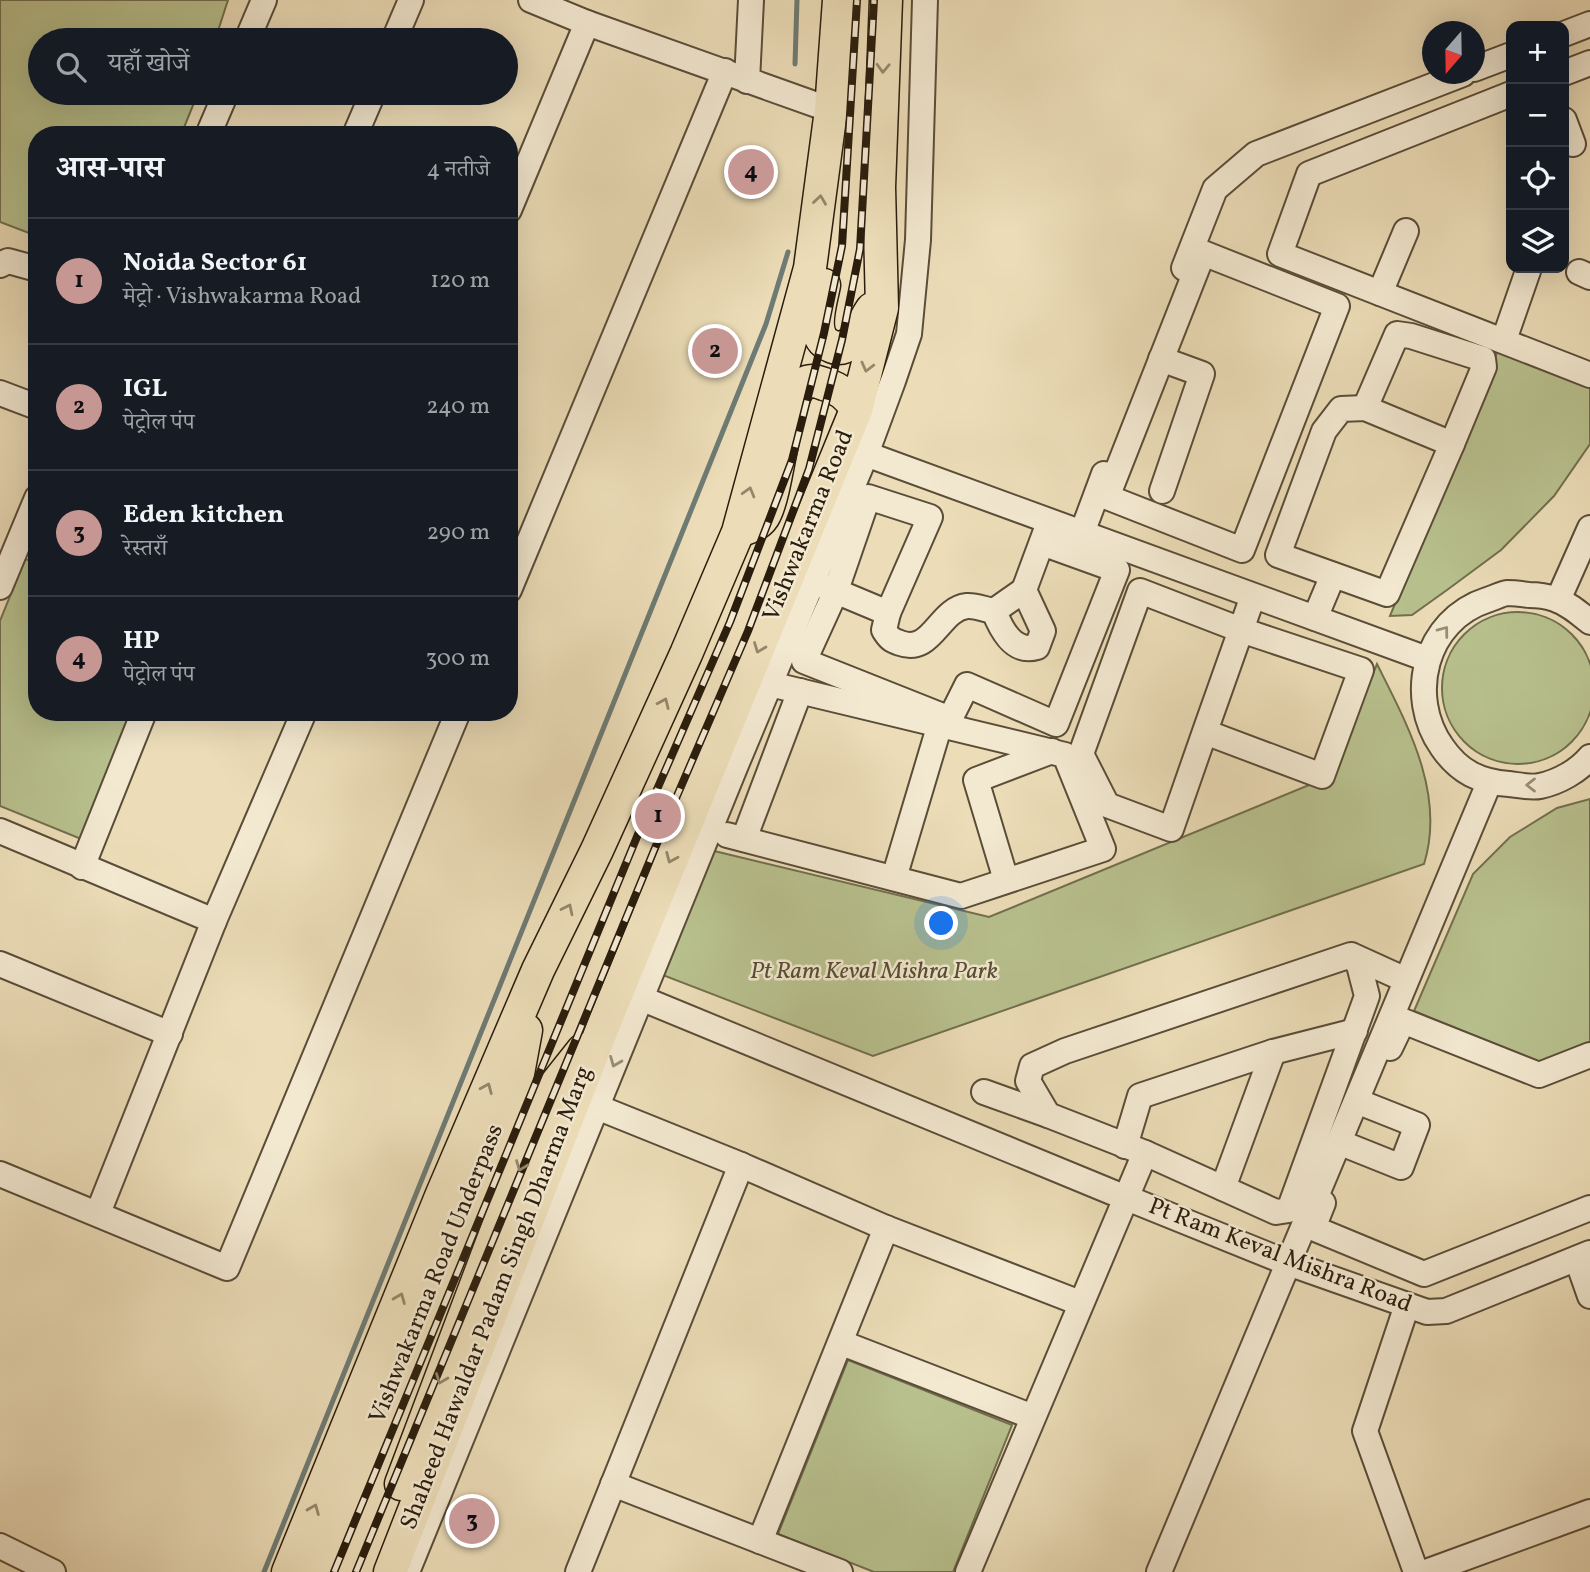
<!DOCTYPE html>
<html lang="hi">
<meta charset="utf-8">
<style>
:root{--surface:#171b24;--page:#242831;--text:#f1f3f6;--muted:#9ea1a6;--line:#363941;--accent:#c59692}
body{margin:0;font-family:Vollkorn,"Noto Serif Devanagari",serif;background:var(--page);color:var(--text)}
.controls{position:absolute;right:21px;top:21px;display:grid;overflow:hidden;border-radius:14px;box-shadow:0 7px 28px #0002}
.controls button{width:63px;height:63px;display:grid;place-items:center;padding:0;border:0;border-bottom:2px solid var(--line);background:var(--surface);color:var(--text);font:35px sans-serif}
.compass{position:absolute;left:1422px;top:21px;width:63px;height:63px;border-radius:50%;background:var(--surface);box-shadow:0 7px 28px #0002;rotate:200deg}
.you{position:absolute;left:942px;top:924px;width:24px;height:24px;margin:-18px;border:5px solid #fff;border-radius:50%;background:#1a73e8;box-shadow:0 0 0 10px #1a73e833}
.badge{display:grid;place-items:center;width:46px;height:46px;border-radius:50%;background:var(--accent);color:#111;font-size:23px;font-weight:700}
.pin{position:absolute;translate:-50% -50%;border:4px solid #fff;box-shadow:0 2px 7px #0006}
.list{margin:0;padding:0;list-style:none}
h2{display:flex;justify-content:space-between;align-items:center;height:91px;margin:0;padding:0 28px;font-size:30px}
h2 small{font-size:23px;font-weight:400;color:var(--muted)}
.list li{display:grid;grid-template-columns:46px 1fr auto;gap:21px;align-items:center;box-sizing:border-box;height:126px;padding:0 28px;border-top:2px solid var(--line)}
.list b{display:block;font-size:26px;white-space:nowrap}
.list p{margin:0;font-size:23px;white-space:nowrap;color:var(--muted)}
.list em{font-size:23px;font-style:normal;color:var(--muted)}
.icon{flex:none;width:38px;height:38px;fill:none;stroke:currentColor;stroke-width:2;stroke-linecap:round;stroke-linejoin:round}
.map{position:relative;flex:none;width:1590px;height:1572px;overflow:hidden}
.search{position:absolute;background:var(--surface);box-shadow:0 7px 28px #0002;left:28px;top:28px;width:490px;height:77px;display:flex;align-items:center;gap:18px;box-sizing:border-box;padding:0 24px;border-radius:38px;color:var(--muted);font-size:26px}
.panel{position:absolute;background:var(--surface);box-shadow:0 7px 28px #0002;left:28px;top:126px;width:490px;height:595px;border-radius:28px}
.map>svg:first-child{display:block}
.green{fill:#b8c18e;stroke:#716f4e;stroke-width:2}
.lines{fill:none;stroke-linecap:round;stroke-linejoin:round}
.stream{stroke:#6e7b74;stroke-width:5}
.minor-casing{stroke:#5a4d38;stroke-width:28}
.major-casing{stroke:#2a1d0d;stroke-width:35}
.minor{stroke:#f3e9d1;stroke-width:24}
.major{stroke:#ecddb8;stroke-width:32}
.rail-casing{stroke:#2a1d0d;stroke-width:8}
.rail{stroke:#f3e9d1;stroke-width:5;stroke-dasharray:16;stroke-linecap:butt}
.oneway{stroke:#95876b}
.oneway2{stroke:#998d79}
.labels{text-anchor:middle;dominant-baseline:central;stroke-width:5;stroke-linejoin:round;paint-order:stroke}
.street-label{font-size:24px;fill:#2a1d0d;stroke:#f3e9d1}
.park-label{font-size:24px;font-style:italic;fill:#554e34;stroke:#f3e9d1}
</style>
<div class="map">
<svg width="1590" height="1572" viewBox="0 0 1590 1572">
<rect width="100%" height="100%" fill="#ecddb8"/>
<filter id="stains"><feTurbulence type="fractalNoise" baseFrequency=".00286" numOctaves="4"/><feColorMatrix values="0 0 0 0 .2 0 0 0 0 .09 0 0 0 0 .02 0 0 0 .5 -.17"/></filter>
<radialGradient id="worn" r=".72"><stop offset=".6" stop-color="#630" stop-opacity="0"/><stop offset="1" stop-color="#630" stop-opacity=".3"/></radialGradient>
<g class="green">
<path d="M0 0H228L215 40H40V93H198L181 135H37V236L0 222Z"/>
<path d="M1498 350 1590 386V444L1554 496 1501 550 1447 590 1412 615 1390 616Z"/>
<path d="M25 559 37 563V712H132L81 839 0 806V621Z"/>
<circle cx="1518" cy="688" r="76"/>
<path d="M1377 664C1407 724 1446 794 1424 864L873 1056 660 974 710 850 989 917 1331 776Z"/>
<path d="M1590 799V1044L1542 1063 1414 1011 1473 874 1510 837 1557 808Z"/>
<path d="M848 1360 1012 1425 953 1572H874L778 1534Z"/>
</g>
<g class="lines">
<g class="stream">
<path d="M795 64 797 0"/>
<path d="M264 1572 766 324 788 252"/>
</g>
<g class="minor-casing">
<g id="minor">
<path d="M531 0 587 23 831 110"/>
<path d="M1564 34 1590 24"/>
<path d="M247 40 264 0"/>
<path d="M394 40 411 0"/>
<path d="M1474 69 1511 55"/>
<path d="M1564 73 1590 63"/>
<path d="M747 81 751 0"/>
<path d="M1511 94 1309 174 1280 254 1590 375"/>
<path d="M1564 120 1573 144"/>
<path d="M208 135 226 93"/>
<path d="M355 135 373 93"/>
<path d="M509 210 587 23"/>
<path d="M1203 253 1337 306 1242 550 1107 497Z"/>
<path d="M0 265 8 261 37 269"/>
<path d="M1184 268 1215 189 1256 154 1463 74"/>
<path d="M1579 272 1590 277"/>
<path d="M1380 293 1406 231"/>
<path d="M1504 340 1529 268"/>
<path d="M1161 359 1202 374 1162 491"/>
<path d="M0 393 37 407"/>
<path d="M1365 408 1452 444 1387 594 1278 555 1324 431 1341 409Z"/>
<path d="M1365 408 1397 334 1411 336 1483 359 1484 367 1452 444"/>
<path d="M866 454 1427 659"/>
<path d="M1082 533 1104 474"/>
<path d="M821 585 888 613 884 630C889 638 891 640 900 643 932 655 939 609 967 606 975 605 986 610 994 611L1024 590"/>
<path d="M0 587 37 498"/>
<path d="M509 590 725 71"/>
<path d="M1558 600 1590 528"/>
<path d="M994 611C1001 629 1013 654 1037 647L1043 631 1024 590 1047 528"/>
<path d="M888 613 930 517 868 497 835 593 804 661 950 719 967 685 1056 724 1117 570 1042 543"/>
<path d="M1315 618 1333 575"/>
<path d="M1590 622C1579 613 1569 604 1555 599 1546 596 1538 595 1529 595 1522 594 1514 593 1507 593 1501 594 1494 598 1487 600 1425 620 1406 696 1442 747 1459 772 1480 782 1509 784 1518 785 1531 788 1540 786 1559 782 1578 771 1590 757"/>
<path d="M1205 732 1322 776 1361 670 1241 630 1140 591 1081 754 1107 805 1171 829C1198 751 1225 674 1253 596"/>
<path d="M0 831 214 921"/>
<path d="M727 835 961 896 1103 849 1065 755 770 684"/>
<path d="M744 839 800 691"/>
<path d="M82 867 144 712"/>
<path d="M894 878 940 724"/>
<path d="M1006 880 976 780 1052 751"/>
<path d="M1351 955 1359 965 1367 996 1289 1210 1276 1212 1145 1153 1048 1115 1028 1081 1032 1066 1065 1051 1351 955 1406 980"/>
<path d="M0 964 170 1034"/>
<path d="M626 992 1114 1193"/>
<path d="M1390 1048 1403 1021 1539 1075 1590 1055"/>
<path d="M984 1092 1048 1115"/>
<path d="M597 1107 741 1165 886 1228 1080 1303"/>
<path d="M1346 1145 1401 1167 1417 1125 1364 1104"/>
<path d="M1125 1146 1140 1096 1273 1052 1355 1031"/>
<path d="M0 1174 227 1268 458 712"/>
<path d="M1223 1188 1273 1052"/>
<path d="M1127 1198 1288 1263 1427 1312 1446 1311 1590 1253"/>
<path d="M1323 1203 1313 1228 1424 1274 1590 1208"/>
<path d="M98 1213 214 921 304 712"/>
<path d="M1577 1259 1590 1296"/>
<path d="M1407 1305 1365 1431 1416 1572"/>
<path d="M842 1343 1033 1417"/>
<path d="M613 1484 840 1572"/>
<path d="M760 1541 886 1228"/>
<path d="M0 1546 53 1572"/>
<path d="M407 1572 736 765 866 454 893 381 909 334 918 240 925 0"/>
<path d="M578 1572 741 1165"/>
<path d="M968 1572 1145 1153"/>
<path d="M1159 1572 1489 783"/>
<path d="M1426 1572 1590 1512"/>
</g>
</g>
<g class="major-casing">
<g id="major">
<path d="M824 285C821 302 808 337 831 346 839 350 846 347 852 342 861 334 864 319 872 309"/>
<path d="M739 531C749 527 760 525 765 514 779 486 783 399 803 384 810 379 816 381 824 384 838 388 850 396 856 410"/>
<path d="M401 1484 548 1094 583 1050"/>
<path d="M288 1572 442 1194 538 970 597 850 686 654 738 532 810 268 831 110 839 0"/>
<path d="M315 1572 517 1079 526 1030"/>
<path d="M390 1572 604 1024 856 410 882 308 879 187 886 0"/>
</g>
</g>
<use href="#minor" class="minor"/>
<use href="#major" class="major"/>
<g class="rail-casing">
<g id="rail">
<path d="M334 1572 648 810 730 622 792 460 824 333 842 246 857 0"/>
<path d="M356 1572 667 819 748 631 809 469 842 340 860 249 874 0"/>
</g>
</g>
<use href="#rail" class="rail"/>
</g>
<defs><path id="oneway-chevron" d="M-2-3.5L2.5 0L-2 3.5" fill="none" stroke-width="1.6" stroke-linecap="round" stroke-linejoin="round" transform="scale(1.75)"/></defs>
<g class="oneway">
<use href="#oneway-chevron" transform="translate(883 68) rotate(92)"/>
<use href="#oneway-chevron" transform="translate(820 200) rotate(-82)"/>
<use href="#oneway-chevron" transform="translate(867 367) rotate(104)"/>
<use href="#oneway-chevron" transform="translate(749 492) rotate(-74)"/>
<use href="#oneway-chevron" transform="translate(759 648) rotate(111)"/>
<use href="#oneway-chevron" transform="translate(664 703) rotate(-66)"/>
<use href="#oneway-chevron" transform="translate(671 858) rotate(113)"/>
<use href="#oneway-chevron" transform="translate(568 909) rotate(-64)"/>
<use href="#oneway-chevron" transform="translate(487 1088) rotate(-67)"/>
<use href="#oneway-chevron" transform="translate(521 1166) rotate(111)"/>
<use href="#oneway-chevron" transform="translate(400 1298) rotate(-68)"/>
<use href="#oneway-chevron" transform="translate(441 1379) rotate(111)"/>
<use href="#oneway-chevron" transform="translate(314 1509) rotate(-68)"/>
</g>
<g class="oneway2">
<use href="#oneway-chevron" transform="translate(1444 631) rotate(-53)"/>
<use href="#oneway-chevron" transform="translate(1531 785) rotate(180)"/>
<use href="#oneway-chevron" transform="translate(615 1062) rotate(112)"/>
</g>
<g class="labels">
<g class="street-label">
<text transform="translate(809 526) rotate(-68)">Vishwakarma Road</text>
<text transform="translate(1280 1256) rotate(21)">Pt Ram Keval Mishra Road</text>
<text transform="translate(437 1274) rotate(-68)">Vishwakarma Road Underpass</text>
<text transform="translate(497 1298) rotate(-69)">Shaheed Hawaldar Padam Singh Dharma Marg</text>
</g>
<g class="park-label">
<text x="874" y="972">Pt Ram Keval Mishra Park</text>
</g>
</g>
<rect width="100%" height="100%" filter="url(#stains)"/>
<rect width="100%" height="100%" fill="url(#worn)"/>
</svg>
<div class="controls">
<button>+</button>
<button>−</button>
<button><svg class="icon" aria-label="locate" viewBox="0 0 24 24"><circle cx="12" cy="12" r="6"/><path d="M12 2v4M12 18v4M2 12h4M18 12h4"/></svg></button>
<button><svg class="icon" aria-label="layers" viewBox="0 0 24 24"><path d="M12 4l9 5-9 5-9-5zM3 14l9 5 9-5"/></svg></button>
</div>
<svg class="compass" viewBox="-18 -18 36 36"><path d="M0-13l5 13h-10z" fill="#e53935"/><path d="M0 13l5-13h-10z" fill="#9ea1a6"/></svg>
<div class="you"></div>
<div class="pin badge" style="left:658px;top:816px">1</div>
<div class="pin badge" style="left:715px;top:351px">2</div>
<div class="pin badge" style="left:472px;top:1521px">3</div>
<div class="pin badge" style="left:751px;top:172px">4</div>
<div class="search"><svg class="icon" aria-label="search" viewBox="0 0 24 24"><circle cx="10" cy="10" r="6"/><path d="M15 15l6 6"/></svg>यहाँ खोजें</div>
<section class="panel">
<h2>आस-पास<small>4 नतीजे</small></h2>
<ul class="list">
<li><span class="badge">1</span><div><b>Noida Sector 61</b><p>मेट्रो · Vishwakarma Road</p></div><em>120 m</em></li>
<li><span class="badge">2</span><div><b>IGL</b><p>पेट्रोल पंप</p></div><em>240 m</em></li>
<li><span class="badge">3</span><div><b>Eden kitchen</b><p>रेस्तराँ</p></div><em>290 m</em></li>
<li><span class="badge">4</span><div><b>HP</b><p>पेट्रोल पंप</p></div><em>300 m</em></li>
</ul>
</section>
</div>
